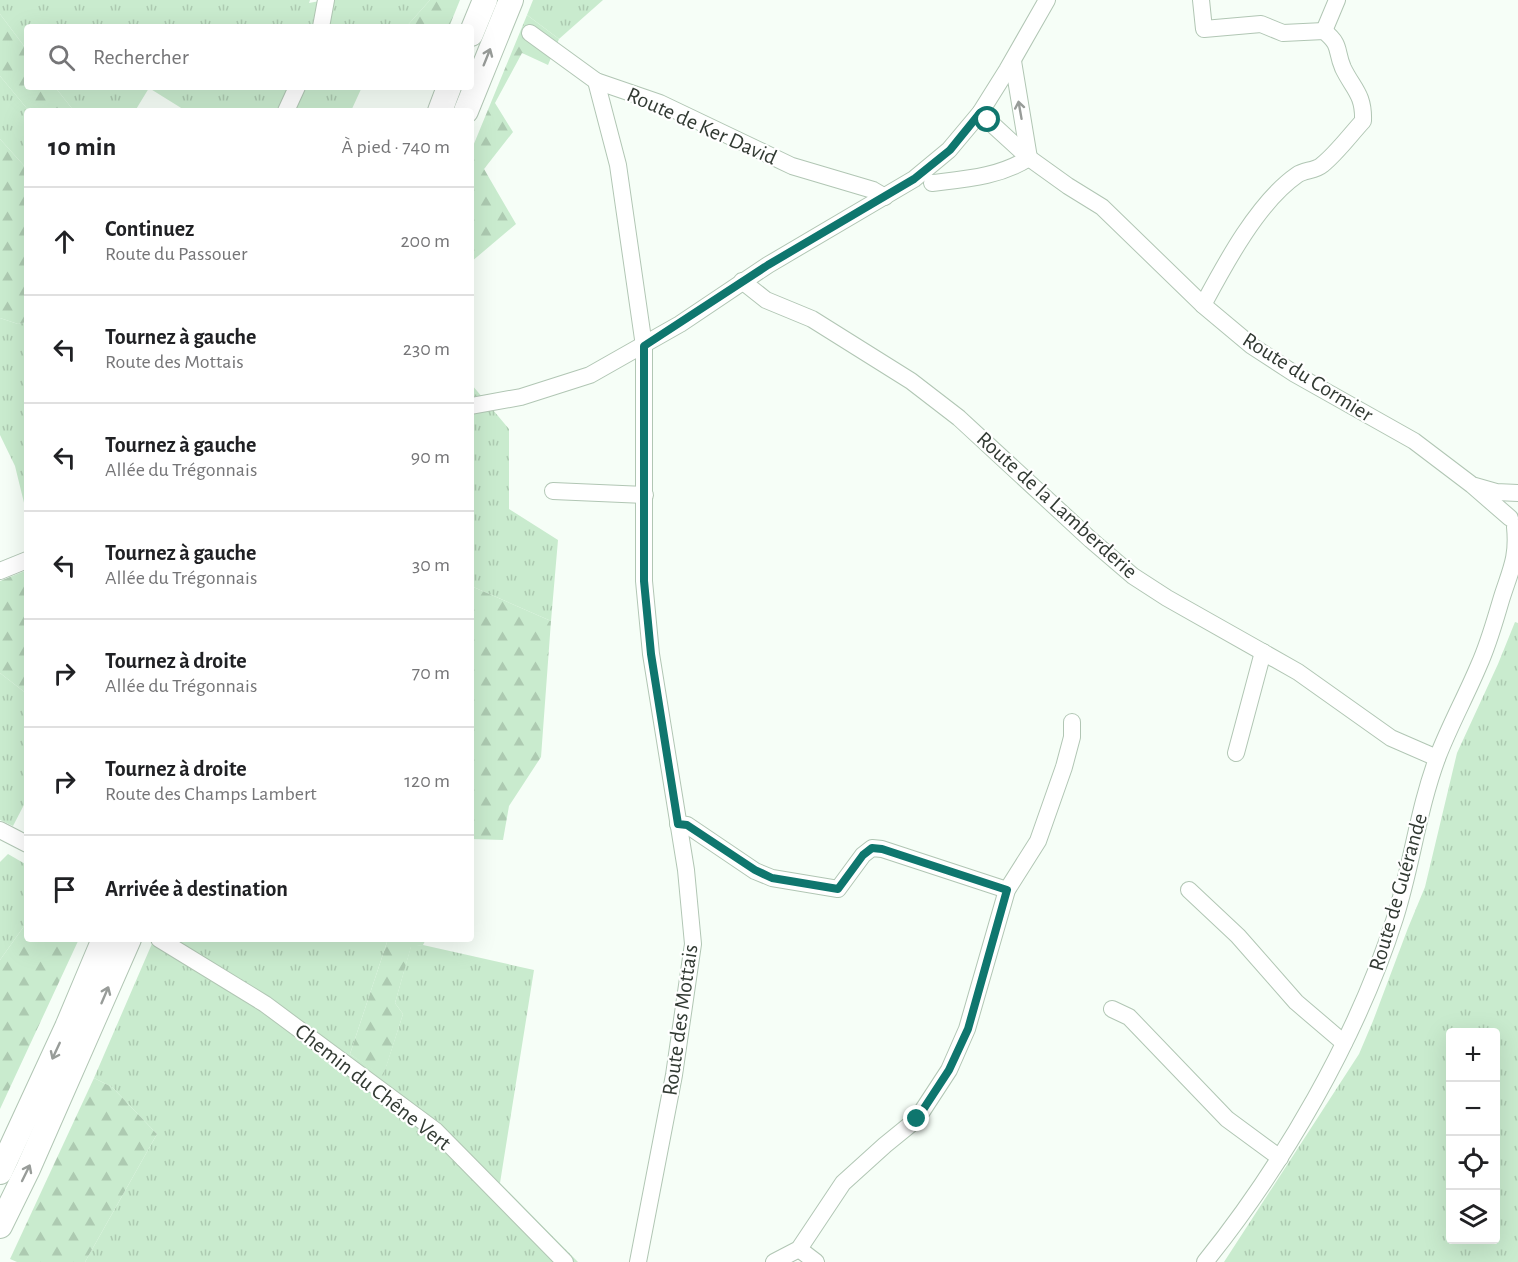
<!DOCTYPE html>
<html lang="fr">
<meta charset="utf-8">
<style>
:root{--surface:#fff;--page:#f6f6f6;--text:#202124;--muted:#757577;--line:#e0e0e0}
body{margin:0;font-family:"Alegreya Sans",sans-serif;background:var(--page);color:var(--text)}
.controls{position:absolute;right:18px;bottom:18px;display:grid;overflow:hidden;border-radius:6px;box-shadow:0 6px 24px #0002}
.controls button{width:54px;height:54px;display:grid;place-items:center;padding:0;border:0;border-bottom:2px solid var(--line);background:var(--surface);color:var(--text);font:30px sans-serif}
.stop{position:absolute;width:18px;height:18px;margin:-14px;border:4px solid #0f766e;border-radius:50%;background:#fff}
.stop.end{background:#0f766e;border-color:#fff;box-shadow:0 2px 6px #0008}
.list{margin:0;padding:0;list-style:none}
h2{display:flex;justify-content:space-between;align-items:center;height:78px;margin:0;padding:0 24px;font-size:26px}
h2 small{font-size:20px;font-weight:400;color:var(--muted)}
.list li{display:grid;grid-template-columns:39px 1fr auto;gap:18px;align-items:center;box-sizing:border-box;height:108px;padding:0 24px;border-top:2px solid var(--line)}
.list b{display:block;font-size:22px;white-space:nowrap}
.list p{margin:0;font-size:20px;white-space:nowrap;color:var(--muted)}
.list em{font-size:20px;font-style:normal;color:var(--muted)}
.icon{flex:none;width:33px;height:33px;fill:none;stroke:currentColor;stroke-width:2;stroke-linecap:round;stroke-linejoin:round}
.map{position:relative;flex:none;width:1518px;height:1262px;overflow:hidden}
.search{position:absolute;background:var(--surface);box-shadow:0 6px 24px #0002;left:24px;top:24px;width:450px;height:66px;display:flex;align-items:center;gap:15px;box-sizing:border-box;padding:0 21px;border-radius:6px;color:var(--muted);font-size:22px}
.panel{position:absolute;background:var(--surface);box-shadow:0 6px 24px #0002;left:24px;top:108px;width:450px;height:834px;border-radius:6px}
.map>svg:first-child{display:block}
.grass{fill:url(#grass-tufts);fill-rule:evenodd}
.forest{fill:url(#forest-firs)}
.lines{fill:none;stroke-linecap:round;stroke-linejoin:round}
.minor-casing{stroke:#b1c6b4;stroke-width:18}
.highway-casing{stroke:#b1c6b4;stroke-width:26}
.minor{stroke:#fff;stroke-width:16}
.highway{stroke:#fff;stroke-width:24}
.oneway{stroke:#989c99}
.route{stroke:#0f766e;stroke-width:8}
.labels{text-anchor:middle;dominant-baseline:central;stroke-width:4.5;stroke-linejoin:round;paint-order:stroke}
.street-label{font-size:22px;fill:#323a33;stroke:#fff}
</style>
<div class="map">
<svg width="1518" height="1262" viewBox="0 0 1518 1262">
<defs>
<pattern id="grass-tufts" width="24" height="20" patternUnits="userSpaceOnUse" patternTransform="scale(1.5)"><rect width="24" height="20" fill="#c9ebce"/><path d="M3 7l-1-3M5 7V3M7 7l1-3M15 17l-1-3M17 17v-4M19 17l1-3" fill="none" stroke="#adcab1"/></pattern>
<pattern id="forest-firs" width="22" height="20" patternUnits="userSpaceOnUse" patternTransform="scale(1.5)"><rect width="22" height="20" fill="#c9ebce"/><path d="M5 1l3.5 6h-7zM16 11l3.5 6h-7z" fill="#adcab1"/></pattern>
</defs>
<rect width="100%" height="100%" fill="#f6fef7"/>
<g class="grass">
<path d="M0 0H310L309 3 325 0H430L406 27H27V50L0 14Z"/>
<path d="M533 0H603L559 39 527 15Z"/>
<path d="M0 76 29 111H27V169L0 139Z"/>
<path d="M55 87H362L351 111H186L149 88 135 111H74Z"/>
<path d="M0 318 18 324 27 322V515L15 466 0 435Z"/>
<path d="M471 378 472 385 509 429V509L558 540 551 621 471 586Z"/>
<path d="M1515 622 1518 623V1262H1224L1359 1054 1373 1021 1408 928 1425 887 1457 753 1498 664ZM1450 1032H1496V1240H1450Z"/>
<path d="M0 673 27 694V799L13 826 0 820Z"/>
<path d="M8 854 27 865V922L0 960V862Z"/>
<path d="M154 939H388L350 1054 383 1076 403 1014 395 1003 411 946 423 945 534 970 500 1183 578 1262H85L157 1134 112 1087 94 1078Z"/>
</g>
<g class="forest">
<path d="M430 0H460L449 27H406Z"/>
<path d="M0 14 27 50V87H55L74 111H29L0 76Z"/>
<path d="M527 15 559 39 548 65 522 53 495 103 513 132 484 169 516 224 471 262V151Z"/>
<path d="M0 139 27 169V322L18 324 0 318Z"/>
<path d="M27 570V694L0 673V581Z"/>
<path d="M471 586 551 621 541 757 509 806 503 840 471 839Z"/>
<path d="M27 922V939H79L0 1109V960Z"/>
<path d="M388 939H426L423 945 411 947 395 1003 403 1014 383 1077 350 1054Z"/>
<path d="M94 1078 112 1087 157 1134 85 1262H17L10 1259Z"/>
</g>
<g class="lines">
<g class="minor-casing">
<g id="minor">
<path d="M1201 0 1204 29 1261 24 1283 33 1324 31C1342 46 1335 49 1343 68 1353 89 1364 94 1363 121 1350 135 1337 153 1322 165 1315 171 1304 170 1297 175 1258 202 1225 264 1203 305"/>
<path d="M321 27 326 0"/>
<path d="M1324 31 1337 0"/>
<path d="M530 33 596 81 660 103 792 166 873 190 885 197"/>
<path d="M596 81 618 165 644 346V581L651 654 686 870 693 944 674 1075 638 1262"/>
<path d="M286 111 297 87"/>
<path d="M980 113 1029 158 1068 186 1102 207 1203 305 1252 346 1295 374 1414 441 1472 485 1510 518"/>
<path d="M932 183C966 179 999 177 1029 158L1013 61"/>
<path d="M742 281 766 300 812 319 911 381 959 418 1091 540 1133 576 1167 598 1298 672 1391 738 1437 758"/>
<path d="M471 406 521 397 590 375 680 324 768 265 914 179 949 150 980 113 1007 70 1047 0"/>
<path d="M1475 486 1496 492 1518 493"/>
<path d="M553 491 645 495"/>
<path d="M0 571 27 560"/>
<path d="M1236 753 1263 652"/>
<path d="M678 824 687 825 755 871 772 878 838 889 863 855 872 848 882 849 1007 890"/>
<path d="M0 830 27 844"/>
<path d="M1189 890 1238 936 1296 1002 1344 1043"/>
<path d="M159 939 265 1004 436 1131 565 1262"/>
<path d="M1112 1009 1129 1017 1227 1119 1280 1158"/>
<path d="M799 1249 816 1262"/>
<path d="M774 1262 799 1249 843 1183 885 1145 917 1119 949 1070 967 1029 1007 890 1038 841 1064 767 1072 737V722"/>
<path d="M1205 1262C1283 1165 1357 1038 1395 918 1412 865 1418 809 1438 756 1450 725 1466 696 1479 665 1489 643 1495 620 1502 597 1511 569 1518 557 1515 527"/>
</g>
</g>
<g class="highway-casing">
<g id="highway">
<path d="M471 34 485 0"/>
<path d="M440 111 449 87"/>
<path d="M466 111 511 0"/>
<path d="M0 1172 67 1027 104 939"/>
<path d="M0 1226 28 1169 129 939"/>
</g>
</g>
<use href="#minor" class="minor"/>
<use href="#highway" class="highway"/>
</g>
<defs><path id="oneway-shaft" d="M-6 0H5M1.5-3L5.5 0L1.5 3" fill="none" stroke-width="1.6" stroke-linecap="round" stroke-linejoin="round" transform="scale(1.5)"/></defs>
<g class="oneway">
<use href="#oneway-shaft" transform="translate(487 57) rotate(-68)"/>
<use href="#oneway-shaft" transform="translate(1020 110) rotate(-100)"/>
<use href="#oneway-shaft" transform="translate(105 995) rotate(-67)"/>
<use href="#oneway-shaft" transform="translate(56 1051) rotate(115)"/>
<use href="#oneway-shaft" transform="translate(26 1173) rotate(-64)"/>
</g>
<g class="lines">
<path class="route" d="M917 1119 949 1070 968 1029 1007 890 882 849 872 848 863 855 838 889 772 878 755 870 687 825 678 824 651 654 644 581V346L768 265 914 179 950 150 980 113 988 120"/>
</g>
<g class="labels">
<g class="street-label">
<text transform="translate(702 126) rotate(24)">Route de Ker David</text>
<text transform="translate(1308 377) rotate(32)">Route du Cormier</text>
<text transform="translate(1057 505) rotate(42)">Route de la Lamberderie</text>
<text transform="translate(1398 892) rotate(-74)">Route de Guérande</text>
<text transform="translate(680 1020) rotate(-82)">Route des Mottais</text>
<text transform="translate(373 1087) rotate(38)">Chemin du Chêne Vert</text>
</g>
</g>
</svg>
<div class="controls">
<button>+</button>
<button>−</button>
<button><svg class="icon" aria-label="locate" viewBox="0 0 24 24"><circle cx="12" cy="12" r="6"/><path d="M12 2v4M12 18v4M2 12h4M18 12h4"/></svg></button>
<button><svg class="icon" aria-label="layers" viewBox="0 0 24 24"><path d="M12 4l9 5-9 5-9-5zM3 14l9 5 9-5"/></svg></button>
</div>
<div class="stop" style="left:988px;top:120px"></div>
<div class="stop end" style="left:917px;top:1119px"></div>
<div class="search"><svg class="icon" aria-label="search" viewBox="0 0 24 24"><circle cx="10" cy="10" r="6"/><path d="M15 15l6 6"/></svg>Rechercher</div>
<section class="panel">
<h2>10 min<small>À pied · 740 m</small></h2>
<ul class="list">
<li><svg class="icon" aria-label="ahead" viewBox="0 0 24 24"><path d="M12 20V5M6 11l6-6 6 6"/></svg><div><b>Continuez</b><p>Route du Passouer</p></div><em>200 m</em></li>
<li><svg class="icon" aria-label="left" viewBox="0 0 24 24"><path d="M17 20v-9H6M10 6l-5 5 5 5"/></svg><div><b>Tournez à gauche</b><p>Route des Mottais</p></div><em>230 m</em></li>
<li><svg class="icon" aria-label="left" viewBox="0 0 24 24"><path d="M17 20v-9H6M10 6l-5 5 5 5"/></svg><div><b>Tournez à gauche</b><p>Allée du Trégonnais</p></div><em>90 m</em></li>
<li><svg class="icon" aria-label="left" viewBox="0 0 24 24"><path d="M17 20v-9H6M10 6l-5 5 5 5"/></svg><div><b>Tournez à gauche</b><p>Allée du Trégonnais</p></div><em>30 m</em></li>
<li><svg class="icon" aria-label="right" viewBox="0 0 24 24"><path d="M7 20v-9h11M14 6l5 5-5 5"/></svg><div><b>Tournez à droite</b><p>Allée du Trégonnais</p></div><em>70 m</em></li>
<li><svg class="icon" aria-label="right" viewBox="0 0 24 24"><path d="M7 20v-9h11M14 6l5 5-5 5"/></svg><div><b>Tournez à droite</b><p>Route des Champs Lambert</p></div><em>120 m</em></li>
<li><svg class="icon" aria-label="arrive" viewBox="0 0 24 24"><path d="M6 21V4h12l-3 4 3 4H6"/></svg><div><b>Arrivée à destination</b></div></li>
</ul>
</section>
</div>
